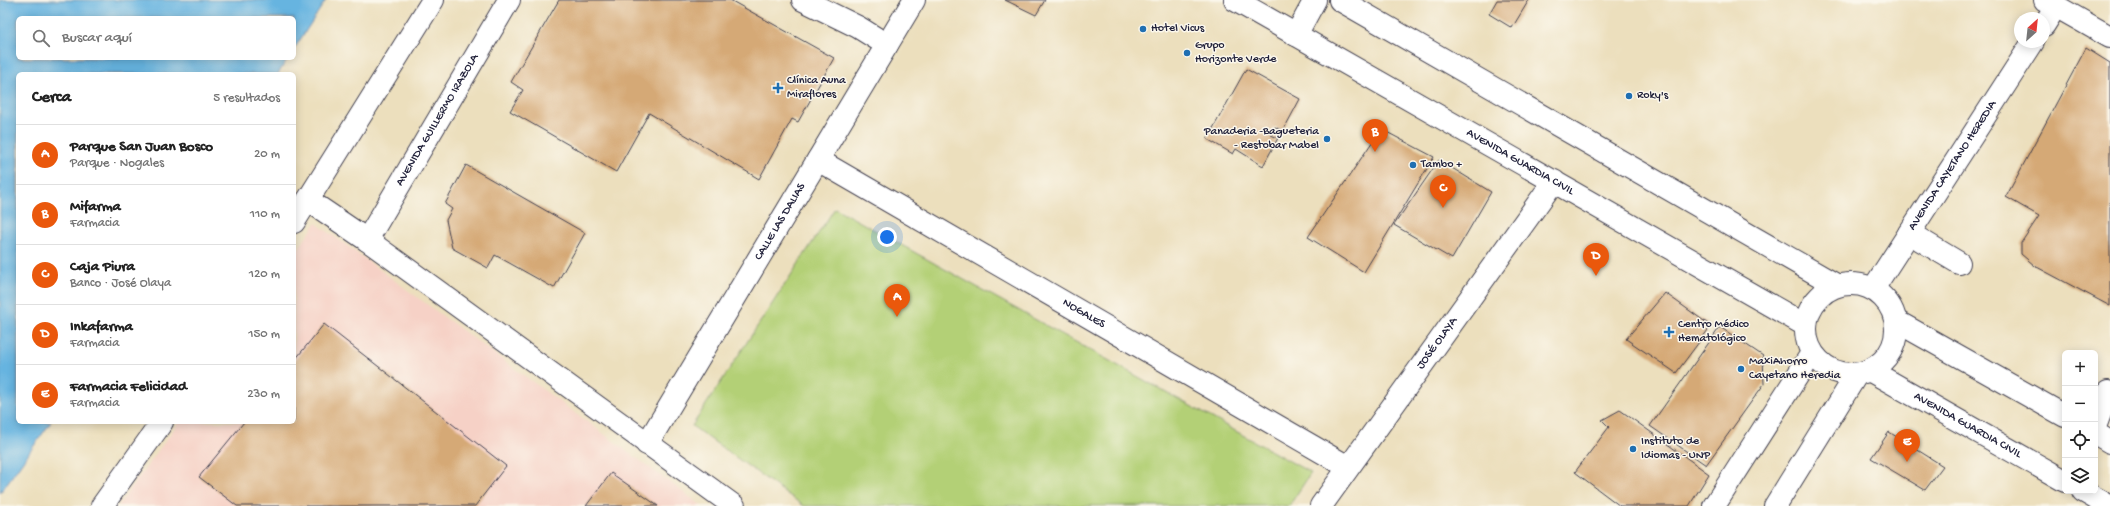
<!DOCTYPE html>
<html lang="es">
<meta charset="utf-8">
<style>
:root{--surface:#fff;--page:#f6f6f6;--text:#222;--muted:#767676;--line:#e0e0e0;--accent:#ea580c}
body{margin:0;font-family:"Gochi Hand",sans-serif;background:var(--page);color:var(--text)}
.controls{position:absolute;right:12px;bottom:12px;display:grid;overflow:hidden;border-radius:6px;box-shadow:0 2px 10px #0003}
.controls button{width:36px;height:36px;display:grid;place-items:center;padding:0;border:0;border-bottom:1px solid var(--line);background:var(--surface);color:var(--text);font:20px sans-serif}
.compass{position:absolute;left:2014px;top:12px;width:36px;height:36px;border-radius:50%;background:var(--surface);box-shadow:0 2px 10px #0003;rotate:27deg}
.you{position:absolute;left:887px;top:237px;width:14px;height:14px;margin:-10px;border:3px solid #fff;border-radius:50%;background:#1a73e8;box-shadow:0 0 0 6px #1a73e833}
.badge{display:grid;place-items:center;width:26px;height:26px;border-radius:50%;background:var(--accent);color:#fff;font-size:13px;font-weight:700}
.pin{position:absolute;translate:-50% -33px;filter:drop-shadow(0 1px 2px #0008)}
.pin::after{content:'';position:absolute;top:21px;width:14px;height:12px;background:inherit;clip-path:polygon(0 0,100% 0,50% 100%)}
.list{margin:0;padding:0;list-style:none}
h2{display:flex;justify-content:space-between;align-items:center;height:52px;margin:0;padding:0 16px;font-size:17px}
h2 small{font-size:13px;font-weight:400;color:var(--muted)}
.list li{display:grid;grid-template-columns:26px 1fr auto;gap:12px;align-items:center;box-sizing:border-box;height:60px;padding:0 16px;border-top:1px solid var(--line)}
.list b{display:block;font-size:15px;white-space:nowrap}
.list p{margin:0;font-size:13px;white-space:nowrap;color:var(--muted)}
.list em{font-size:13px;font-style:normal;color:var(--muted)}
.icon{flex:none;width:22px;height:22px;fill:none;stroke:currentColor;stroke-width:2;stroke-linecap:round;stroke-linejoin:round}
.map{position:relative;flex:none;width:2110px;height:506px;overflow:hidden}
.search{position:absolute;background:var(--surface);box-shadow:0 2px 10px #0003;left:16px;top:16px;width:280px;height:44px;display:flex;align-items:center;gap:10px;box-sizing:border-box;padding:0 14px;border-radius:6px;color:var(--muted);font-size:15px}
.panel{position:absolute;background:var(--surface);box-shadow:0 2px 10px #0003;left:16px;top:72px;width:280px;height:352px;border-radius:6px}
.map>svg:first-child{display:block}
.built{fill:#f6d1c6}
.green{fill:#b3d076;stroke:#6a7958}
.water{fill:#66b4e0;stroke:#446b8e}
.building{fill:#d5a976}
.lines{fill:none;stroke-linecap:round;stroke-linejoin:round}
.minor-casing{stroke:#403e4e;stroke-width:24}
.major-casing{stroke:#403e4e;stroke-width:24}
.minor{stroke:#fff;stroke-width:22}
.major{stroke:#fff;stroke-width:22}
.poi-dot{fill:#1f6fb2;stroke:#fbf7ec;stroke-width:1.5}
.labels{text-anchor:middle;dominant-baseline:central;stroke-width:3;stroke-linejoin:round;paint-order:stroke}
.poi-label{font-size:12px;fill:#22223b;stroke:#fbf7ec;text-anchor:start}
.street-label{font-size:12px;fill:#22223b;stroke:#fbf7ec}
</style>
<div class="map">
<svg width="2110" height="506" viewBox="0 0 2110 506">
<rect width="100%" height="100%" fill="#fbf7ec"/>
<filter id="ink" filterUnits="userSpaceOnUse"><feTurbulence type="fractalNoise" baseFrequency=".025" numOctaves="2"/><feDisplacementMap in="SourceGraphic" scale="8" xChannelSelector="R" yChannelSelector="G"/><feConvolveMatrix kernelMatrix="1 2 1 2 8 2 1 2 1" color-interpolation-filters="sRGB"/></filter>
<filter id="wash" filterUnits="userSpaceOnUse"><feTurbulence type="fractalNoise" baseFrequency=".012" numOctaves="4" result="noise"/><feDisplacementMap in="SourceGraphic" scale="16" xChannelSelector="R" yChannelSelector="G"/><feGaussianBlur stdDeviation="0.9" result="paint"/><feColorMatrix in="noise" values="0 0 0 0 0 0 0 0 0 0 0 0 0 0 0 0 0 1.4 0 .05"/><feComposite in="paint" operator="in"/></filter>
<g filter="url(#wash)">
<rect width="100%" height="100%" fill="#ecdfbd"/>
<path class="built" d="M316 223 702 506H118L179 422H294V255Z"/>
<path class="green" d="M835 208 1311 473 1289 506H804L692 426Z"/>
<path class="water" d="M0 0H326L294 49V18H18V58H288L278 74H18V422H51L0 493Z"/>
<g id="blocks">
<g class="building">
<path d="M559 0H730L834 58 798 122 792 119 759 179 649 113 616 172 510 111 523 90 511 82Z"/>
<path d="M1005 0H1045L1036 15Z"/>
<path d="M1497 0H1529L1512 28 1489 14Z"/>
<path d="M2086 48 2110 63V306L2035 266 2021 254V243L2039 216 2006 197Z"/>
<path d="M1246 69 1300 99 1283 131 1275 127 1271 135 1278 138 1263 166 1236 149 1233 154 1207 139Z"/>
<path d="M1381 129 1434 157 1364 272 1308 237Z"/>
<path d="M1439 160 1491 192 1452 259 1394 225Z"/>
<path d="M466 165 585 233 554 288 495 255 488 268 452 248 446 220 452 209 445 204Z"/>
<path d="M1665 293 1711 326 1676 373 1626 339Z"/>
<path d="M324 324 506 466 475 506H237L199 477 244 422H294V361Z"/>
<path d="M1720 327 1763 356 1764 384 1706 465 1650 426Z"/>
<path d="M1620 410 1709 474 1689 506H1620L1575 472 1609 427 1602 420Z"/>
<path d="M1889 432 1943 466 1925 490 1871 458Z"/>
<path d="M611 473 658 506H586Z"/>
</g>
</g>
</g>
<g filter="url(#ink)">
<use href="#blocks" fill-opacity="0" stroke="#403e4e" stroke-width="1"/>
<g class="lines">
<g class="minor-casing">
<g id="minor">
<path d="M803 0 858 27 887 45"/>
<path d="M2045 0 2110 37"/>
<path d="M2044 25 2056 6"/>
<path id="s1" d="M818 160 1348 467"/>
<path d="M308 200 367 240 734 506"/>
<path d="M294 222 433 0"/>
<path d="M1909 233 1959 263"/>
<path id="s2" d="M367 240 509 0"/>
<path id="s3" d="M1873 289 2033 42"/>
<path d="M2095 427 2108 392"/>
<path id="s4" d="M647 444 914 0"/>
<path d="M102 506 162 422"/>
<path id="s5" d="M1321 506 1554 181"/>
</g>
</g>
<g class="major-casing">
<g id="major">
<path id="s6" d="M1235 0 1805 325"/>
<path d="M1340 0 1836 285"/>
<path d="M1296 35 1315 0"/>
<circle cx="1851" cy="329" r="45"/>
<path d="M1896 321 2065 416"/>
<path id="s7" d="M1869 370 2065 481"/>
<path d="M2095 433 2110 442"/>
<path d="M2083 491 2109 506"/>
<path d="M1714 506 1812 353"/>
<path d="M1775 506 1857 374"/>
</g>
</g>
<use href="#minor" class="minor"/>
<use href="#major" class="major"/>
</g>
</g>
<g class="poi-dot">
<circle cx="1143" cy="29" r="4"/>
<circle cx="1187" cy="53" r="4"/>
<path d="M776 82h4v4h4v4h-4v4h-4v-4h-4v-4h4z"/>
<circle cx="1629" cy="96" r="4"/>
<circle cx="1327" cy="139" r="4"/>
<circle cx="1413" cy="165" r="4"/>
<path d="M1667 326h4v4h4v4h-4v4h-4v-4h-4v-4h4z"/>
<circle cx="1741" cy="369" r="4"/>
<circle cx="1633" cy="449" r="4"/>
</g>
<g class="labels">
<g class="poi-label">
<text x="1151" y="29">Hotel Vicus</text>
<text x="1195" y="46">Grupo<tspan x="1195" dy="14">Horizonte Verde</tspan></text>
<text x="787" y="81">Clínica Auna<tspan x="787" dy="14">Miraflores</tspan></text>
<text x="1637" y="96">Roky's</text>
<text x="1319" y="132" text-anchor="end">Panaderia -Bagueteria<tspan x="1319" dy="14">- Restobar Mabel</tspan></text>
<text x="1421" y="165">Tambo +</text>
<text x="1678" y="325">Centro Médico<tspan x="1678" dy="14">Hematológico</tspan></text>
<text x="1749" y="362">MaxiAhorro<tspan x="1749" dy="14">Cayetano Heredia</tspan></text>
<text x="1641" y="442">Instituto de<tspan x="1641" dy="14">Idiomas - UNP</tspan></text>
</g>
<g class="street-label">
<text stroke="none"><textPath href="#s2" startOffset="139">AVENIDA GUILLERMO IRAZOLA</textPath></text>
<text stroke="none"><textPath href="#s6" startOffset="328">AVENIDA GUARDIA CIVIL</textPath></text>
<text stroke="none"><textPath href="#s3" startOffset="147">AVENIDA CAYETANO HEREDIA</textPath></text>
<text stroke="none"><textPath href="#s4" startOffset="259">CALLE LAS DALIAS</textPath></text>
<text stroke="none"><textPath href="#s1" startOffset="307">NOGALES</textPath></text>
<text stroke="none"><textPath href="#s5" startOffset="200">JOSÉ OLAYA</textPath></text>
<text stroke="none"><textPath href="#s7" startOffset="113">AVENIDA GUARDIA CIVIL</textPath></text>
</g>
</g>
</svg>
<div class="controls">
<button>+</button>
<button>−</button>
<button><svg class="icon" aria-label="locate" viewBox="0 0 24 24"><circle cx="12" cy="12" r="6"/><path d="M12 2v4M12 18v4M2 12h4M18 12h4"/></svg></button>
<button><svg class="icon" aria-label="layers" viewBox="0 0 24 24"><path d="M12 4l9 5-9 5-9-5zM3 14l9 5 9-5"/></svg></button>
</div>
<svg class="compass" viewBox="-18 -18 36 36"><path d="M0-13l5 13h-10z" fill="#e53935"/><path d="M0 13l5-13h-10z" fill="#767676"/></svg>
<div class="you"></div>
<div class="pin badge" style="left:897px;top:317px">A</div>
<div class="pin badge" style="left:1375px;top:152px">B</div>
<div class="pin badge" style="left:1443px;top:208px">C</div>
<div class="pin badge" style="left:1596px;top:276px">D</div>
<div class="pin badge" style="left:1907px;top:462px">E</div>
<div class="search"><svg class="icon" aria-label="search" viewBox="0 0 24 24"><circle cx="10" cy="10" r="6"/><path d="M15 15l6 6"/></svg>Buscar aquí</div>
<section class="panel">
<h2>Cerca<small>5 resultados</small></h2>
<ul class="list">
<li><span class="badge">A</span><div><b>Parque San Juan Bosco</b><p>Parque · Nogales</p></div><em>20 m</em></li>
<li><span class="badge">B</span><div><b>Mifarma</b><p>Farmacia</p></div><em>110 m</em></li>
<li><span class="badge">C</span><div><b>Caja Piura</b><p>Banco · José Olaya</p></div><em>120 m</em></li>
<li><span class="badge">D</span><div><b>Inkafarma</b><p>Farmacia</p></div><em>150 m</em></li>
<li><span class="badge">E</span><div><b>Farmacia Felicidad</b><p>Farmacia</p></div><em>230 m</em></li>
</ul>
</section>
</div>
